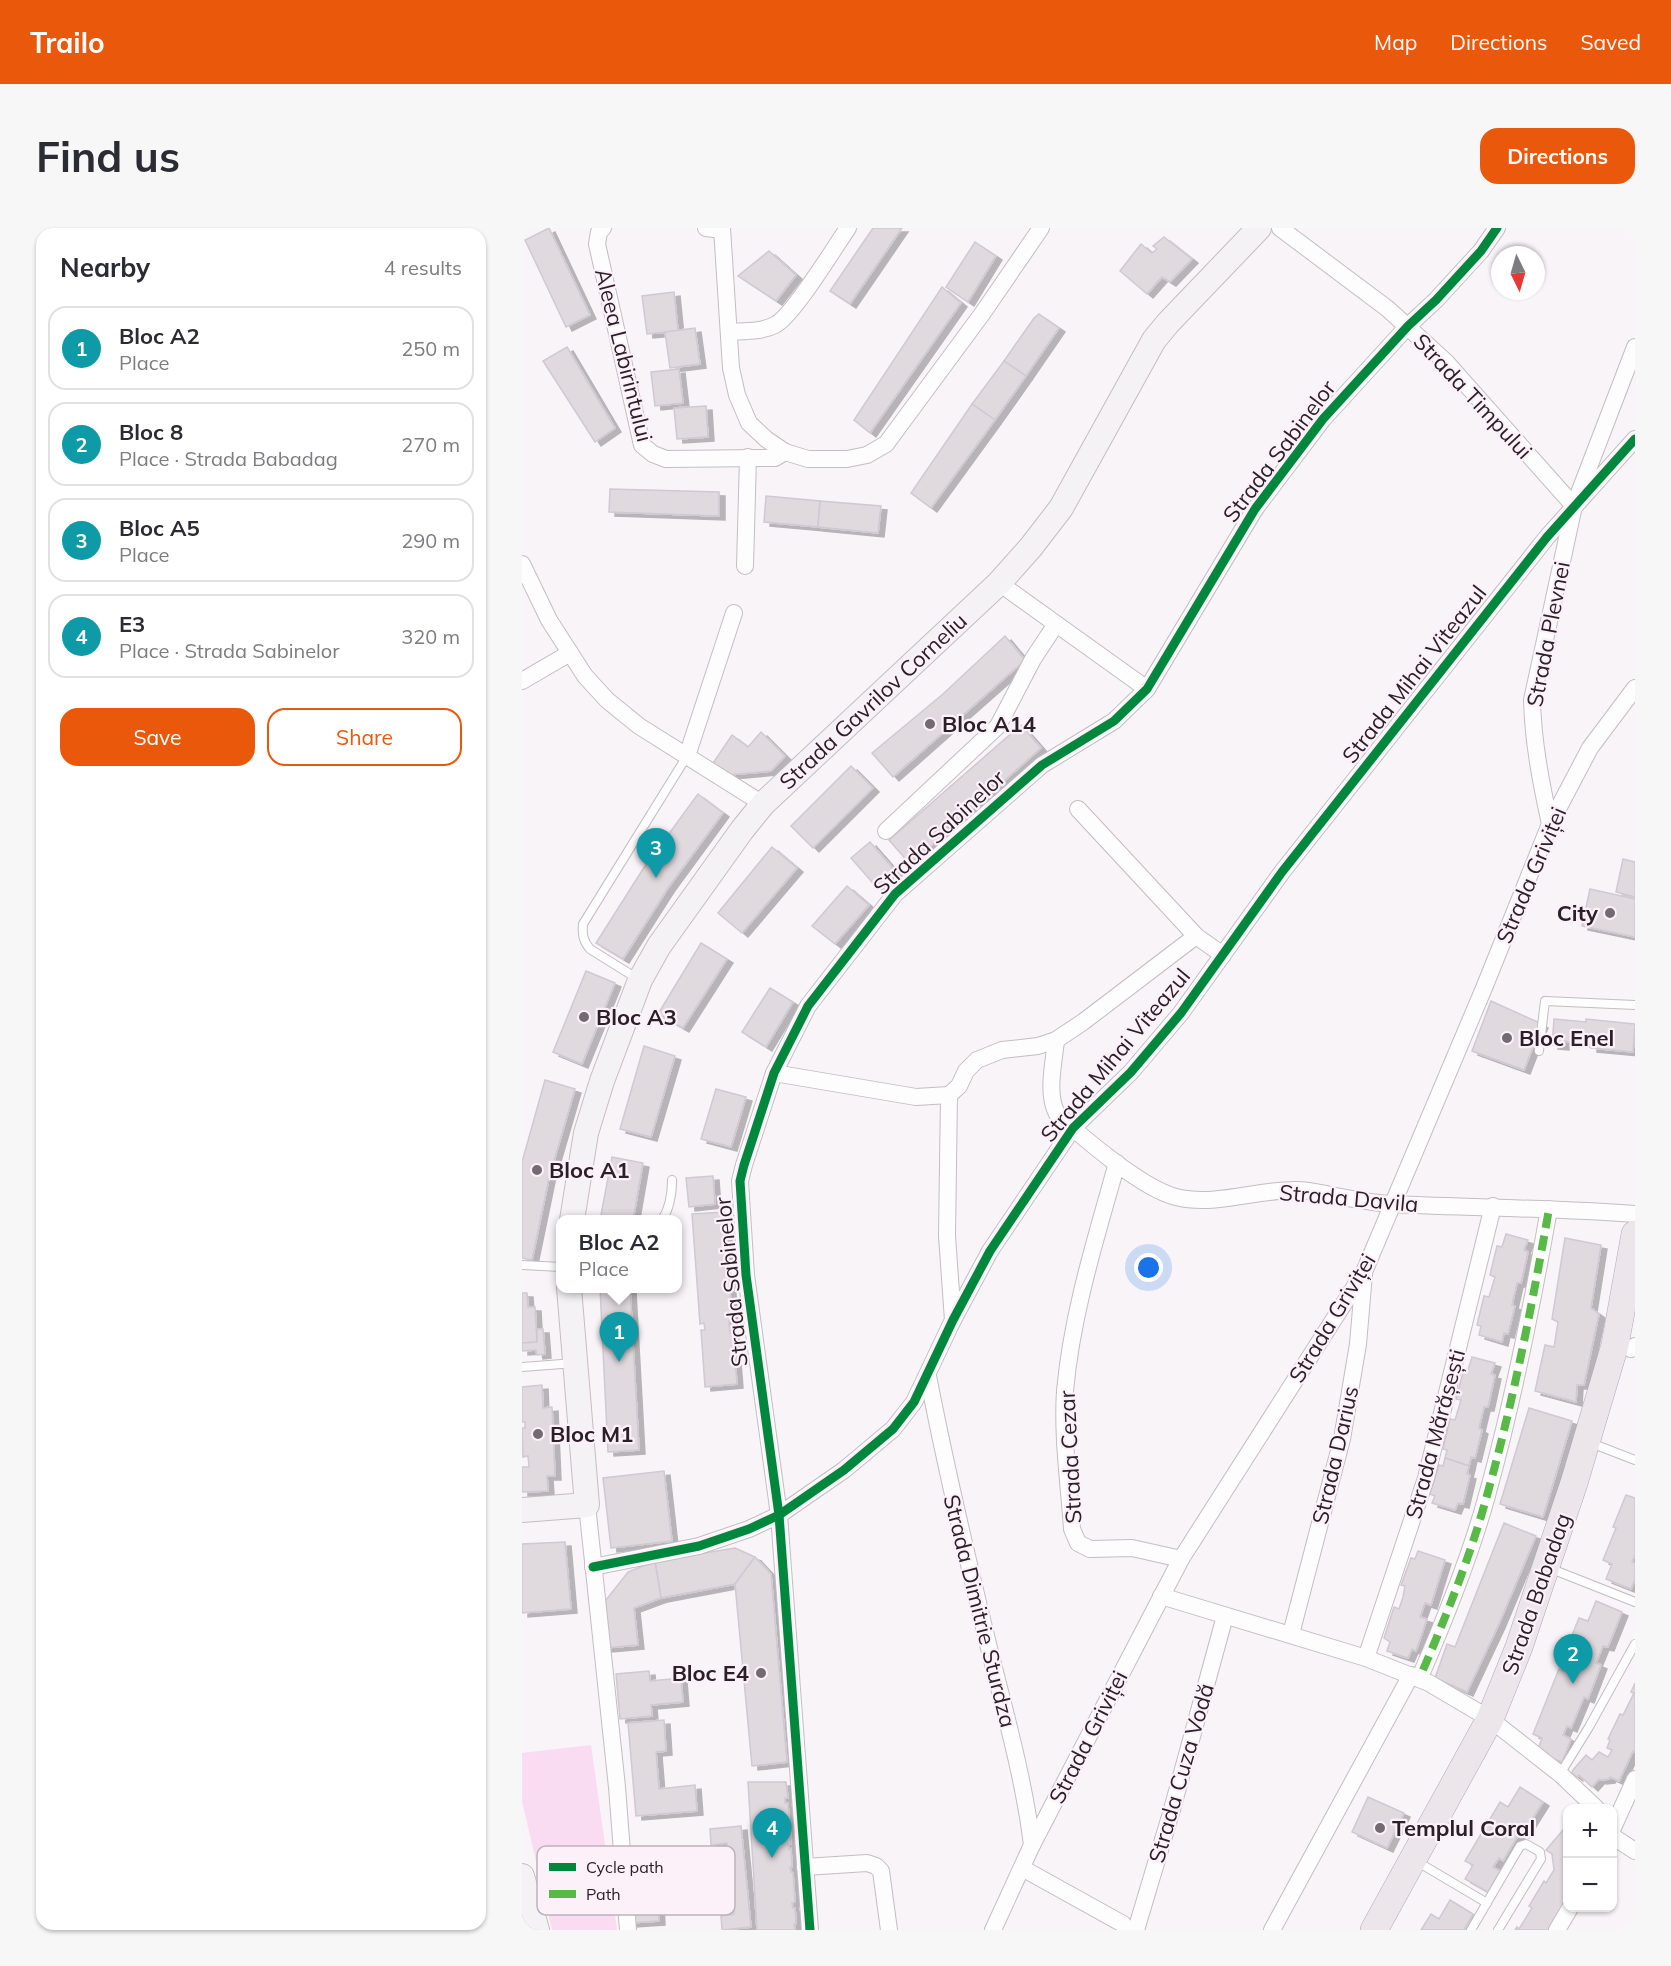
<!DOCTYPE html>
<meta charset="utf-8">
<style>
:root{--surface:#fff;--page:#f7f7f7;--text:#2b2b33;--muted:#7c7c81;--line:#e1e1e2;--accent:#ea580c}
body{margin:0;font-family:Mulish,sans-serif;background:var(--page);color:var(--text)}
.controls{position:absolute;right:18px;bottom:18px;display:grid;overflow:hidden;border-radius:12px;box-shadow:0 2px 4px #0004}
.controls button{width:54px;height:54px;display:grid;place-items:center;padding:0;border:0;border-bottom:2px solid var(--line);background:var(--surface);color:var(--text);font:30px sans-serif}
.compass{position:absolute;left:969px;top:18px;width:54px;height:54px;border-radius:50%;background:var(--surface);box-shadow:0 2px 4px #0004;rotate:175deg}
.you{position:absolute;left:627px;top:1040px;width:21px;height:21px;margin:-15px;border:4px solid #fff;border-radius:50%;background:#1a73e8;box-shadow:0 0 0 9px #1a73e833}
.badge{display:grid;place-items:center;width:39px;height:39px;border-radius:50%;background:var(--accent);color:#fff;font-size:20px;font-weight:700}
.pin{position:absolute;translate:-50% -50px;filter:drop-shadow(0 2px 3px #0008)}
.pin::after{content:'';position:absolute;top:32px;width:21px;height:18px;background:inherit;clip-path:polygon(0 0,100% 0,50% 100%)}
.popup{position:absolute;left:34px;top:987px;width:126px;height:78px;box-sizing:border-box;display:grid;place-content:center;border-radius:12px;background:var(--surface);filter:drop-shadow(0 2px 4px #0005);font-size:20px;white-space:nowrap;color:var(--muted)}
.popup b{font-size:22px;color:var(--text)}
.popup::after{content:'';position:absolute;left:50%;top:100%;margin-left:-12px;border:12px solid transparent;border-top-color:var(--surface)}
.list{margin:0;padding:0;list-style:none}
h2{display:flex;justify-content:space-between;align-items:center;height:78px;margin:0;padding:0 24px;font-size:26px}
h2 small{font-size:20px;font-weight:400;color:var(--muted)}
.list li{display:grid;grid-template-columns:39px 1fr auto;gap:18px;align-items:center;box-sizing:border-box;height:84px;margin:0 12px 12px;padding:0 12px;border:2px solid var(--line);border-radius:18px}
.list b{display:block;font-size:22px;white-space:nowrap}
.list p{margin:0;font-size:20px;white-space:nowrap;color:var(--muted)}
.list em{font-size:20px;font-style:normal;color:var(--muted)}
.actions{display:flex;gap:12px;padding:18px 24px}
.actions a{flex:1;padding:14px 0;border:2px solid var(--accent);border-radius:18px;text-align:center;font-size:21px;color:var(--accent)}
.actions .main{background:var(--accent);color:#fff}
.map{position:relative;flex:none;width:1113px;height:1702px;overflow:hidden;border-radius:18px}
header{display:flex;align-items:center;gap:36px;box-sizing:border-box;height:84px;padding:0 30px;background:var(--accent);color:#fff}
header strong{font-size:28px}
nav{display:flex;gap:33px;margin-inline-start:auto;font-size:21px}
.intro{display:flex;align-items:center;justify-content:space-between;box-sizing:border-box;height:144px;padding:0 36px}
h1{margin:0;font-size:42px}
.button{padding:15px 27px;border-radius:18px;background:var(--accent);color:#fff;font-size:21px;font-weight:700}
main{display:flex;gap:36px;padding:0 36px}
aside{flex:1;background:var(--surface);border-radius:18px;box-shadow:0 2px 4px #0004}
.map>svg:first-child{display:block}
.green{fill:#f9dbf2}
.building{fill:#e0d9de;stroke:#d0c9cf;stroke-width:1.5;filter:url(#shadow)}
.lines{fill:none;stroke-linecap:round;stroke-linejoin:round}
.lane-casing{stroke:#c4bdc2;stroke-width:10}
.street-casing{stroke:#c4bdc2;stroke-width:18}
.secondary-casing{stroke:#c4bdc2;stroke-width:26}
.primary-casing{stroke:#b3a8b1;stroke-width:28}
.lane{stroke:#fefdfe;stroke-width:8}
.street{stroke:#fefdfe;stroke-width:16}
.secondary{stroke:#f5f2f5;stroke-width:24}
.primary{stroke:#ece6eb;stroke-width:27}
.quiet{stroke:#58b947;stroke-width:8;stroke-dasharray:15 8;stroke-linecap:butt}
.cycleway-casing{stroke:#fcf1f9;stroke-width:13}
.cycleway{stroke:#00873e;stroke-width:9}
.poi-dot{fill:#726b71;stroke:#fcf1f9;stroke-width:2}
.labels{text-anchor:middle;dominant-baseline:central;stroke-width:4.5;stroke-linejoin:round;paint-order:stroke}
.street-label{font-size:22px;fill:#2a2128;stroke:#fcf1f9}
.poi-label{font-size:22px;font-weight:bold;fill:#2a2128;stroke:#fcf1f9;text-anchor:start}
.key{fill:#fcf1f9;stroke:#bdb3ba;stroke-width:1.5}
.key-label{font-size:16px;fill:#2a2128}
</style>
<header>
<strong>Trailo</strong>
<nav><a>Map</a><a>Directions</a><a>Saved</a></nav>
</header>
<div class="intro"><h1>Find us</h1><a class="button">Directions</a></div>
<main>
<aside>
<h2>Nearby<small>4 results</small></h2>
<ul class="list">
<li><span class="badge" style="background:#0f9aa8">1</span><div><b>Bloc A2</b><p>Place</p></div><em>250 m</em></li>
<li><span class="badge" style="background:#0f9aa8">2</span><div><b>Bloc 8</b><p>Place · Strada Babadag</p></div><em>270 m</em></li>
<li><span class="badge" style="background:#0f9aa8">3</span><div><b>Bloc A5</b><p>Place</p></div><em>290 m</em></li>
<li><span class="badge" style="background:#0f9aa8">4</span><div><b>E3</b><p>Place · Strada Sabinelor</p></div><em>320 m</em></li>
</ul>
<div class="actions"><a class="main">Save</a><a>Share</a></div>
</aside>
<div class="map">
<svg width="1113" height="1702" viewBox="0 0 1113 1702">
<defs>
<filter id="shadow"><feDropShadow dx="6" dy="4" stdDeviation="0" flood-color="#0004"/></filter>
</defs>
<rect width="100%" height="100%" fill="#f9f4f8"/>
<path class="green" d="M69 1517 95 1702H30L0 1573V1525Z"/>
<g class="building">
<path d="M27 0 68 87 44 99 3 12Z"/>
<path d="M351 0H380L328 76 308 63Z"/>
<path d="M642 9 670 31 648 54 640 49 625 66 598 43 619 16 630 25 635 21 631 18Z"/>
<path d="M453 14 474 28 446 74 424 59Z"/>
<path d="M247 23 274 47 254 73 216 48Z"/>
<path d="M420 59 439 75 348 205 332 192Z"/>
<path d="M152 64 156 103 125 106 120 68Z"/>
<path d="M517 86 537 100 504 148 482 133 512 90Z"/>
<path d="M173 100 178 136 148 140 143 104Z"/>
<path d="M45 119 93 200 73 214 21 133Z"/>
<path d="M482 133 504 148 473 192 450 176Z"/>
<path d="M157 141 161 175 133 178 129 144Z"/>
<path d="M450 176 473 192 409 280 389 265Z"/>
<path d="M184 178 186 209 155 211 152 180Z"/>
<path d="M88 261 197 264V288L87 284Z"/>
<path d="M244 268 298 273 296 299 242 294Z"/>
<path d="M298 273 359 278 356 305 296 299Z"/>
<path d="M483 408 503 432 371 549 350 525 421 466Z"/>
<path d="M499 497 519 520 481 554 479 552 468 560 470 563 436 593 434 591 424 599 427 602 388 636 367 612Z"/>
<path d="M239 504 263 528 249 543 207 547 191 535 210 507 226 519Z"/>
<path d="M329 538 351 560 291 620 269 598Z"/>
<path d="M176 566 201 585 146 660 101 731 74 715 121 641Z"/>
<path d="M348 614 375 645 356 661 329 630Z"/>
<path d="M250 619 275 640 220 705 196 685Z"/>
<path d="M1101 631 1113 634V669L1094 664Z"/>
<path d="M325 658 347 677 313 716 290 698Z"/>
<path d="M1068 661 1113 671V709L1060 698Z"/>
<path d="M179 715 205 731 161 800 136 786Z"/>
<path d="M64 743 93 755 60 836 31 824Z"/>
<path d="M248 760 271 774 244 819 220 804Z"/>
<path d="M969 773 1020 796 1002 842 950 823Z"/>
<path d="M1032 791 1064 794V791L1113 796 1111 824 1069 820V816L1041 813V818L1030 817Z"/>
<path d="M122 818 153 828 129 909 98 901Z"/>
<path d="M23 852 53 861 27 950 10 1032 0 1030V934Z"/>
<path d="M194 861 224 869 209 919 179 911Z"/>
<path d="M90 929 121 935 111 992H78Z"/>
<path d="M191 948 193 976 167 979 164 950Z"/>
<path d="M202 984 206 1034H202L203 1047H207L210 1093H207L208 1105H211L215 1156 183 1159 179 1102H183L182 1095 178 1096 170 986Z"/>
<path d="M984 1006 1006 1012 1002 1022 1006 1024 999 1055H995L990 1077 993 1078 986 1106 982 1105 980 1114 957 1107 959 1098 955 1097 962 1068 967 1069 973 1049 968 1047 975 1018 980 1019Z"/>
<path d="M1043 1010 1079 1017 1069 1080 1077 1086 1062 1157H1055L1054 1174 1013 1163 1023 1117 1032 1119 1036 1094 1030 1091Z"/>
<path d="M78 1060H108L117 1222 86 1224Z"/>
<path d="M0 1065H5L6 1079H13L15 1114 0 1115Z"/>
<path d="M15 1101H21L23 1126 15 1127 14 1122 0 1123V1115L15 1114Z"/>
<path d="M950 1129 973 1135 969 1146 973 1147 966 1179H962L957 1200 960 1202 953 1230 949 1229 947 1238 923 1230 925 1222 921 1221 928 1191 933 1192 939 1172 934 1171 942 1141 946 1142Z"/>
<path d="M20 1157 21 1180 30 1179 33 1248H25L26 1263 0 1264V1239H7L6 1228 1 1229 0 1200H3V1194H0V1159Z"/>
<path d="M1007 1180 1050 1193 1021 1289 978 1276Z"/>
<path d="M923 1230 947 1238 945 1246 948 1247 941 1276 936 1275 933 1282 910 1275 913 1268 908 1266 917 1237 921 1238Z"/>
<path d="M142 1243 150 1313 89 1320 81 1250Z"/>
<path d="M1104 1267 1113 1270V1327L1110 1334 1113 1335V1351L1109 1361 1084 1351 1090 1336 1081 1332 1094 1300 1091 1299Z"/>
<path d="M982 1295 1014 1308 977 1396 945 1464 913 1450 925 1416 933 1419Z"/>
<path d="M43 1314 49 1381 0 1385V1316Z"/>
<path d="M213 1320 233 1329 213 1356 139 1370 133 1333Z"/>
<path d="M896 1323 923 1332 909 1377 903 1375 898 1389 905 1391 894 1423 890 1421 886 1430 865 1423 868 1414 862 1410 872 1379 877 1381 881 1369 883 1358 879 1357 889 1330 893 1331Z"/>
<path d="M233 1329 249 1346 265 1534 230 1538 213 1356Z"/>
<path d="M133 1333 139 1370 112 1380 116 1417 84 1420 80 1377 106 1344Z"/>
<path d="M1074 1373 1100 1384 1086 1419 1081 1418 1074 1435 1079 1437 1066 1471 1062 1469 1049 1500 1045 1498 1041 1507 1049 1511 1040 1534 1015 1524 1020 1510 1011 1506 1037 1441 1043 1444 1050 1424 1044 1422 1057 1390 1066 1393Z"/>
<path d="M127 1443 128 1453 159 1450 161 1474 129 1477 130 1488 98 1491 94 1446Z"/>
<path d="M1113 1455V1524L1111 1523 1097 1553 1088 1549 1087 1551 1078 1552 1077 1551 1070 1559 1057 1547 1055 1549 1050 1545 1051 1542 1064 1527 1070 1532 1077 1524 1086 1529 1090 1522 1085 1520 1088 1512 1086 1511 1098 1486 1101 1487 1112 1465 1109 1464Z"/>
<path d="M142 1492 144 1523 134 1524 137 1561 173 1557 175 1583 114 1588 106 1495Z"/>
<path d="M226 1554H264L266 1570H263V1575H266L267 1594H265V1599H268L269 1616H266L267 1622 269 1621 270 1639H268L269 1644 271 1645 273 1674 270 1675 271 1680H273L274 1696H272L273 1702H235Z"/>
<path d="M998 1559 1021 1574 1001 1606 998 1604 981 1633 977 1630 971 1639 978 1643 966 1664 943 1651 951 1637 943 1633 978 1574 986 1579Z"/>
<path d="M846 1569 882 1585 865 1620 830 1604Z"/>
<path d="M219 1598 229 1699 200 1702 199 1688 212 1686 205 1615 189 1617 188 1601Z"/>
<path d="M1041 1602 1046 1606V1677L1027 1702H993L995 1699 997 1701 1010 1680 1007 1678 1022 1653 1024 1655 1032 1642 1030 1626 1024 1622Z"/>
<path d="M182 1619 185 1646 116 1653 114 1626Z"/>
<path d="M168 1654 170 1672 136 1674 137 1693 107 1695 104 1658Z"/>
<path d="M928 1672 951 1686 942 1702H899L909 1686 917 1691Z"/>
</g>
<g class="lines">
<g class="lane-casing">
<g id="lane">
<path d="M116 751 68 721C61 713 60 706 61 696L165 528"/>
<path d="M1017 823 1023 773 1113 777"/>
<path d="M140 992C148 980 150 966 150 952"/>
<path d="M0 1037 39 1039"/>
<path d="M0 1139 53 1135"/>
<path d="M1069 1215 1113 1232"/>
<path d="M1027 1340 1113 1374"/>
<path d="M1038 1546 1067 1499 1113 1416"/>
<path d="M894 1633 965 1675"/>
<path d="M949 1702 998 1618 1004 1616 1018 1624 1019 1631 976 1702"/>
</g>
</g>
<g class="street-casing">
<g id="street">
<path d="M81 0 77 4 75 16 120 217 131 226 144 231 253 230 263 224"/>
<path d="M184 0 200 2"/>
<path d="M200 0 209 140 215 167 227 195 244 211 263 224 286 231H325L345 227 364 216 460 86 519 0"/>
<path d="M758 0 866 81 925 135 1052 278"/>
<path d="M207 104C223 103 239 104 253 97 271 88 312 20 326 0"/>
<path d="M0 336 27 392 63 448 85 472 117 498 241 576"/>
<path d="M223 338 226 229"/>
<path d="M477 355 625 461"/>
<path d="M0 453 48 425"/>
<path d="M165 528 212 385"/>
<path d="M556 581 674 708 701 727"/>
<path d="M1028 596C1019 555 1011 514 1010 472L1052 278 1113 119"/>
<path d="M364 603 476 498 511 431 534 396"/>
<path d="M534 812C532 835 524 865 535 886 561 910 621 961 654 969 694 979 736 961 776 962 787 962 798 965 808 967 829 971 850 975 871 976 952 980 1032 980 1113 986"/>
<path d="M252 845 394 869 427 867 437 858 444 843 455 832 480 822 516 818 534 812 561 794 674 708"/>
<path d="M427 867 425 1008 431 1092"/>
<path d="M595 935C574 1010 550 1085 543 1163 540 1208 547 1256 550 1301L556 1315 568 1321 610 1320 659 1331"/>
<path d="M1109 1121 1113 1118"/>
<path d="M406 1148C424 1240 445 1330 467 1420 483 1485 502 1551 510 1617"/>
<path d="M65 1277 95 1559 106 1702"/>
<path d="M71 1339 177 1318 227 1301 257 1287 322 1242 371 1201 392 1174 431 1092 468 1023 551 900 609 844 659 785 760 644 1025 309 1113 211"/>
<path d="M639 1368 844 1430 907 1455 968 1491 1038 1546 1074 1580"/>
<path d="M769 1406 820 1211 836 1116 842 1046"/>
<path d="M844 1430 904 1250 971 978"/>
<path d="M901 1442C925 1386 948 1329 964 1271 991 1175 1010 1078 1027 981"/>
<path d="M1090 1602 1113 1551"/>
<path d="M1090 1608 1113 1623"/>
<path d="M283 1639 345 1635 354 1638 359 1643 367 1702"/>
<path d="M500 1640 601 1696 606 1702"/>
<path d="M288 1702 257 1287 224 1047 218 953 222 937 252 845 286 778 373 666 520 537 592 493 625 461 733 281 801 191 886 98 914 72 959 23 975 0"/>
<path d="M471 1702 510 1617 659 1331 842 1044 962 760 1028 596 1068 520 1113 460"/>
<path d="M614 1702 649 1585 703 1388"/>
<path d="M750 1702 889 1447"/>
<path d="M1035 1702 1048 1680"/>
</g>
</g>
<g class="secondary-casing">
<g id="secondary">
<path d="M50 992 64 905 80 853 118 752 137 718 220 602 241 576 477 355 509 319 539 280 632 112 646 95 737 0"/>
<path d="M0 1282 65 1277 47 1060"/>
<path d="M0 1648 15 1702"/>
</g>
</g>
<g class="primary-casing">
<path id="primary" d="M852 1702 968 1491 997 1419 1052 1255 1093 1117 1113 1006"/>
</g>
<use href="#lane" class="lane"/>
<use href="#street" class="street"/>
<use href="#secondary" class="secondary"/>
<use href="#primary" class="primary"/>
<path class="quiet" d="M901 1442C925 1386 948 1329 964 1271 991 1175 1010 1078 1027 981"/>
<g class="cycleway-casing">
<g id="cycleway">
<path d="M71 1339 177 1318 227 1301 257 1287 322 1242 371 1201 392 1174 431 1092 468 1023 551 900 609 844 659 785 760 644 1025 309 1113 211"/>
<path d="M288 1702 257 1287 224 1047 218 953 222 937 252 845 286 778 373 666 520 537 592 493 625 461 733 281 801 191 886 98 914 72 959 23 975 0"/>
</g>
</g>
<use href="#cycleway" class="cycleway"/>
</g>
<g class="poi-dot">
<circle cx="408" cy="496" r="6"/>
<circle cx="1088" cy="685" r="6"/>
<circle cx="62" cy="789" r="6"/>
<circle cx="985" cy="810" r="6"/>
<circle cx="15" cy="942" r="6"/>
<circle cx="16" cy="1206" r="6"/>
<circle cx="239" cy="1445" r="6"/>
<circle cx="858" cy="1600" r="6"/>
</g>
<g class="labels">
<g class="street-label">
<text transform="translate(102 127) rotate(76)">Aleea Labirintului</text>
<text transform="translate(951 168) rotate(47)">Strada Timpului</text>
<text transform="translate(757 223) rotate(-53)">Strada Sabinelor</text>
<text transform="translate(1026 406) rotate(-79)">Strada Plevnei</text>
<text transform="translate(892 446) rotate(-52)">Strada Mihai Viteazul</text>
<text transform="translate(351 473) rotate(-43)">Strada Gavrilov Corneliu</text>
<text transform="translate(417 604) rotate(-43)">Strada Sabinelor</text>
<text transform="translate(1009 647) rotate(-67)">Strada Griviței</text>
<text transform="translate(593 827) rotate(-50)">Strada Mihai Viteazul</text>
<text transform="translate(827 970) rotate(5)">Strada Davila</text>
<text transform="translate(209 1054) rotate(-96)">Strada Sabinelor</text>
<text transform="translate(810 1090) rotate(-59)">Strada Griviței</text>
<text transform="translate(913 1206) rotate(-75)">Strada Mărășești</text>
<text transform="translate(813 1227) rotate(-77)">Strada Darius</text>
<text transform="translate(548 1229) rotate(-93)">Strada Cezar</text>
<text transform="translate(1014 1366) rotate(-71)">Strada Babadag</text>
<text transform="translate(458 1383) rotate(76)">Strada Dimitrie Sturdza</text>
<text transform="translate(566 1509) rotate(-63)">Strada Griviței</text>
<text transform="translate(659 1545) rotate(-74)">Strada Cuza Vodă</text>
</g>
<g class="poi-label">
<text x="420" y="496">Bloc A14</text>
<text x="1076" y="685" text-anchor="end">City</text>
<text x="74" y="789">Bloc A3</text>
<text x="997" y="810">Bloc Enel</text>
<text x="27" y="942">Bloc A1</text>
<text x="28" y="1206">Bloc M1</text>
<text x="227" y="1445" text-anchor="end">Bloc E4</text>
<text x="870" y="1600">Templul Coral</text>
</g>
</g>
<rect x="15" y="1618" width="198" height="69" rx="9" class="key"/>
<rect x="27" y="1635" width="27" height="8" fill="#00873e"/>
<rect x="27" y="1662" width="27" height="8" fill="#58b947"/>
<g class="key-label">
<text x="64" y="1645">Cycle path</text>
<text x="64" y="1672">Path</text>
</g>
</svg>
<div class="controls">
<button>+</button>
<button>−</button>
</div>
<svg class="compass" viewBox="-18 -18 36 36"><path d="M0-13l5 13h-10z" fill="#e53935"/><path d="M0 13l5-13h-10z" fill="#7c7c81"/></svg>
<div class="you"></div>
<div class="pin badge" style="left:97px;top:1134px;background:#0f9aa8">1</div>
<div class="popup"><b>Bloc A2</b>Place</div>
<div class="pin badge" style="left:1051px;top:1456px;background:#0f9aa8">2</div>
<div class="pin badge" style="left:134px;top:650px;background:#0f9aa8">3</div>
<div class="pin badge" style="left:250px;top:1630px;background:#0f9aa8">4</div>
</div>
</main>
